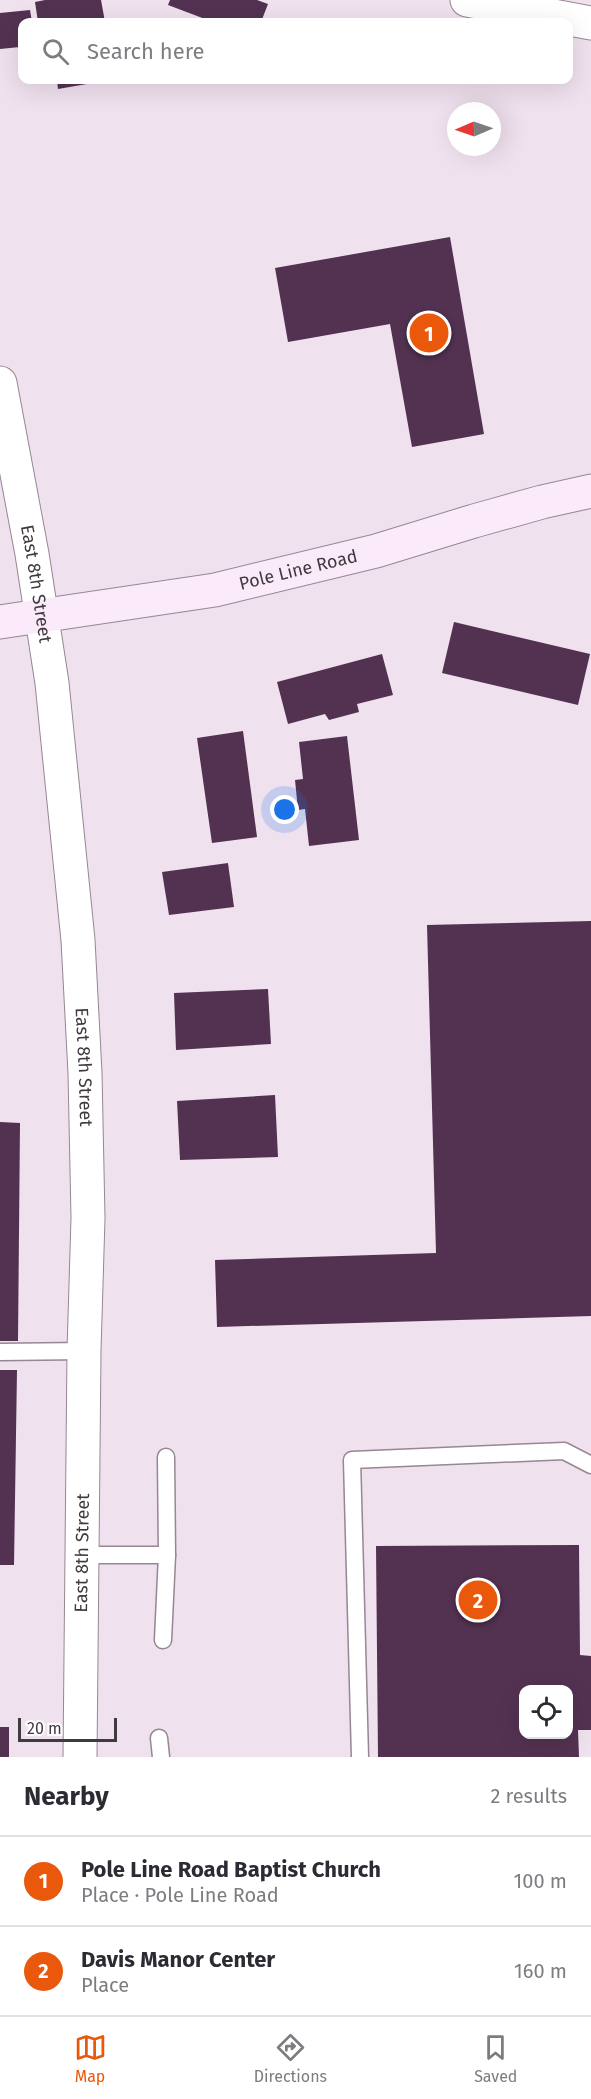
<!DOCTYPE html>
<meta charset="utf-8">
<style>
:root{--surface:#fff;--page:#f7f7f7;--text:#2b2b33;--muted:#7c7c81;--line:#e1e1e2;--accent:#ea580c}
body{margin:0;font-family:"Fira Sans",sans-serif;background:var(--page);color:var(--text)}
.controls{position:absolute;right:18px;bottom:18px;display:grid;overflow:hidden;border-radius:12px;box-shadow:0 6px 24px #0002}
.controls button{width:54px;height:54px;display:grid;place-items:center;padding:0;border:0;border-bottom:2px solid var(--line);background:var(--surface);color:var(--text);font:30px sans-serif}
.compass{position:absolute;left:447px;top:102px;width:54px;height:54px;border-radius:50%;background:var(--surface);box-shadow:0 6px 24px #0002;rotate:268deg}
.scale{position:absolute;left:18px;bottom:15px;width:99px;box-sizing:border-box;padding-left:6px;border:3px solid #403a3f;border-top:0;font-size:16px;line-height:21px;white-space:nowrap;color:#403a3f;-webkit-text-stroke:4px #fff;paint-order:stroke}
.you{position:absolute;left:285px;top:810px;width:21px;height:21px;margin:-15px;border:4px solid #fff;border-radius:50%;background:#1a73e8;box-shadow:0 0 0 9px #1a73e833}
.badge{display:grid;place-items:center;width:39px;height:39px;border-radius:50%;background:var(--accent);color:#fff;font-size:20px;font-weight:700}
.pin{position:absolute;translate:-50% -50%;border:3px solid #fff;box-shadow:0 2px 6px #0006}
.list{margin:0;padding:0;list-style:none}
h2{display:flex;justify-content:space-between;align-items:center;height:78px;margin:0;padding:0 24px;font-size:26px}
h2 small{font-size:20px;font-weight:400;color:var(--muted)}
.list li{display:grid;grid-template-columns:39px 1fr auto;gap:18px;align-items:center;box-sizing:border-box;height:90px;padding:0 24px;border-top:2px solid var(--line)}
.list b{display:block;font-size:22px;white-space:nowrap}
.list p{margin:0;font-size:20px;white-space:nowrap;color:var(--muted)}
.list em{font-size:20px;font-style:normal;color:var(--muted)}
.icon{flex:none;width:33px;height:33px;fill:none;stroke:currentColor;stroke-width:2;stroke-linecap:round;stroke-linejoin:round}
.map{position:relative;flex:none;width:591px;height:1757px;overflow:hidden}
.search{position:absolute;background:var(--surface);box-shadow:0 6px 24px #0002;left:18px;right:18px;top:18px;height:66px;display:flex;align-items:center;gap:15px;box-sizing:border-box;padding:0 21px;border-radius:12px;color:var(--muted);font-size:22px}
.sheet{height:258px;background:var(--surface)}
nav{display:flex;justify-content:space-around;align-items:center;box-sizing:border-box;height:84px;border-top:2px solid var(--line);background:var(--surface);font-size:16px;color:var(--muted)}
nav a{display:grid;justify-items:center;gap:3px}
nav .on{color:var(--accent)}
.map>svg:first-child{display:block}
.building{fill:#533251;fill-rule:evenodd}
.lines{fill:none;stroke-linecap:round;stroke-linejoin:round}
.service-casing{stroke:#958794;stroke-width:19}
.minor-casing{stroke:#958794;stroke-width:35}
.tertiary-casing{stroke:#958794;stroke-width:35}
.secondary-casing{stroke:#958794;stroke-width:35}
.service{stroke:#fff;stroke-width:16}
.minor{stroke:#fff;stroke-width:33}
.tertiary{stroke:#fff;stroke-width:33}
.secondary{stroke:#fbeaf9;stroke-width:33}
.labels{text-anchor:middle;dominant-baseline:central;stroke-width:6;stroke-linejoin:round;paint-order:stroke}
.street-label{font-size:18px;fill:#403a3f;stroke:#fff}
</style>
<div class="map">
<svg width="591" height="1757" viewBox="0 0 591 1757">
<rect width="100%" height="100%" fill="#f0e1ef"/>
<g class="building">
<path d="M45 0H101L105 22H38L35 2Z"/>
<path d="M170 0H257L268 4 261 22H213L168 5Z"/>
<path d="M30 10 32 22H22V56L20 47 0 49V13Z"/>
<path d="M57 80H104V81L58 89Z"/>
<path d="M450 237 484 434 412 447 390 324 288 342 275 268Z"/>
<path d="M454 622 590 654 578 705 442 673Z"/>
<path d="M382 654 393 695 357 704 359 712 329 720 325 714 288 724 277 682Z"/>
<path d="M243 731 257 837 212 843 197 738Z"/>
<path d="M347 736 359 840 309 846 305 809 298 810 295 780 303 779 299 742Z"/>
<path d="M228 863 234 907 169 915 162 872Z"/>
<path d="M591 921V1316L217 1327 215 1260 436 1253 427 925Z"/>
<path d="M268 989 271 1044 176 1050 174 993Z"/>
<path d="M275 1095 278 1157 180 1160 177 1101Z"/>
<path d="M0 1122 20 1123 18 1341H0Z"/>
<path d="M0 1370H17L14 1565H0Z"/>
<path d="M579 1545 580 1655 591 1656V1730H578L579 1757H378L376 1546ZM524 1690H568V1734H524Z"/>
<rect x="0" y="1727" width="9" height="30"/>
</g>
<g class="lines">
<g class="service-casing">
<g id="service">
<path d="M0 1352 84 1351"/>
<path d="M83 1555H167"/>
<path d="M163 1640 167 1555 166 1457"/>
<path d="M159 1738 161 1757"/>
<path d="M360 1757 352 1460 564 1451 591 1465"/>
</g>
</g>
<g class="minor-casing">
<path id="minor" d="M467 0 591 23"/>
</g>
<g class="tertiary-casing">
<g id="tertiary">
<path id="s1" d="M0 383 32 554 52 683 78 940 85 1073 88 1218 84 1351 80 1757"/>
</g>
</g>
<g class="secondary-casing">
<g id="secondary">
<path id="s2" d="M0 622 215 590 376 551 474 521 542 502 591 491"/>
</g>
</g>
<use href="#service" class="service"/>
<use href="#minor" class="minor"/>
<use href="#tertiary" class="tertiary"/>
<use href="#secondary" class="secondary"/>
</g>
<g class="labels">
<g class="street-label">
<text stroke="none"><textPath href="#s2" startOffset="303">Pole Line Road</textPath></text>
<text stroke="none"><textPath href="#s1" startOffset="204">East 8th Street</textPath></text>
<text stroke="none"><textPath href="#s1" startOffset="690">East 8th Street</textPath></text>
<text transform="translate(82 1553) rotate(-89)">East 8th Street</text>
</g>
</g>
</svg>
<div class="controls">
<button><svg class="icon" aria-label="locate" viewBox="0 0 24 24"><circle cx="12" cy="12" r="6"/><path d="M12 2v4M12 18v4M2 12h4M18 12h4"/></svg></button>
</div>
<svg class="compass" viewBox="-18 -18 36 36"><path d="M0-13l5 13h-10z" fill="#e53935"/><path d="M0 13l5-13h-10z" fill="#7c7c81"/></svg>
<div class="scale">20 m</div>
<div class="you"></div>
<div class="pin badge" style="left:429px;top:333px">1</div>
<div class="pin badge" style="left:478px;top:1600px">2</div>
<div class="search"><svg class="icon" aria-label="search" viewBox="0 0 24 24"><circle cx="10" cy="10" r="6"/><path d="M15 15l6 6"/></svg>Search here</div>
</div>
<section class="sheet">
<h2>Nearby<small>2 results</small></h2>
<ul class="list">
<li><span class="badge">1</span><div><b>Pole Line Road Baptist Church</b><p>Place · Pole Line Road</p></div><em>100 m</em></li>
<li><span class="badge">2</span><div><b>Davis Manor Center</b><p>Place</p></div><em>160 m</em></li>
</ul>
</section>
<nav>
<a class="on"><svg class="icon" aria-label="map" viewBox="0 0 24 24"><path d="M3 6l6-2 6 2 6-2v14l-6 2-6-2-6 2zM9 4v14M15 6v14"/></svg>Map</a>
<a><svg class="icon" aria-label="directions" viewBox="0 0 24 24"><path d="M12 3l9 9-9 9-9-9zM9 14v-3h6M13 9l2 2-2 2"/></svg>Directions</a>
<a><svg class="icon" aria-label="saved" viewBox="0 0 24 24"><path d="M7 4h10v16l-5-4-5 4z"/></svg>Saved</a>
</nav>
